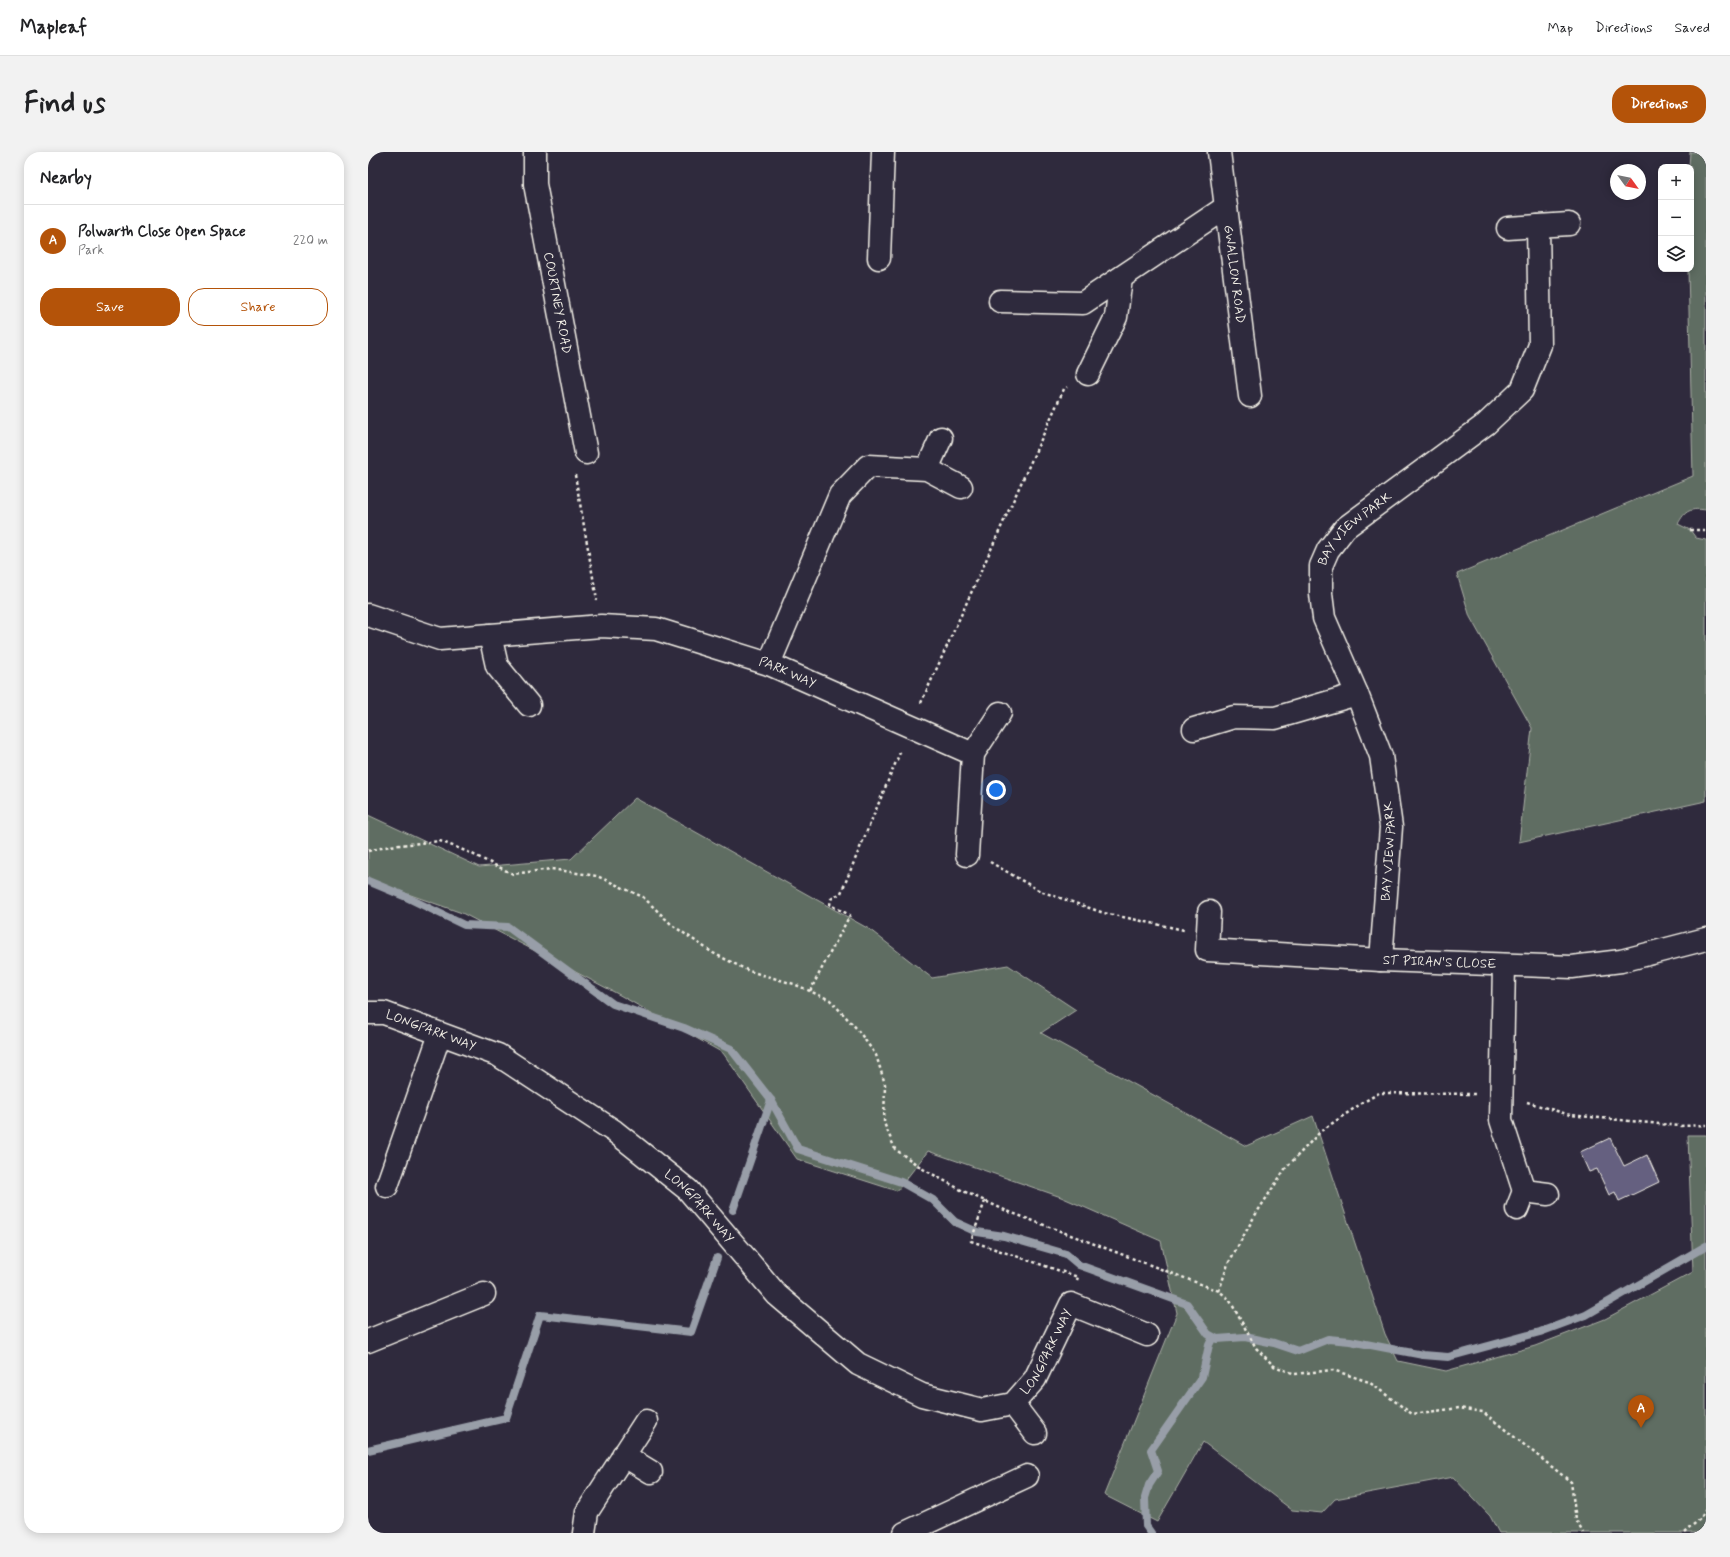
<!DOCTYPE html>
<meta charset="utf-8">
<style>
:root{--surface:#fff;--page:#f2f2f2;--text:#202124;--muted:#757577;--line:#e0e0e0;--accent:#b45309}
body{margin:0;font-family:Mynerve,sans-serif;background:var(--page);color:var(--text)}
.controls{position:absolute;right:12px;top:12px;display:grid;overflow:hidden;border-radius:8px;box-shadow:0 2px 10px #0003}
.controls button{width:36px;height:36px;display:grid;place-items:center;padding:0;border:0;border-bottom:1px solid var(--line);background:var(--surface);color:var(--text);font:20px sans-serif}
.compass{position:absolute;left:1242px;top:12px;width:36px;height:36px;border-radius:50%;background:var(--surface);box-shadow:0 2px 10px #0003;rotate:123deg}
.you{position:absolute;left:628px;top:638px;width:14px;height:14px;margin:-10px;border:3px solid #fff;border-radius:50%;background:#1a73e8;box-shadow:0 0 0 6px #1a73e833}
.badge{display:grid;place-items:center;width:26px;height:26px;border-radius:50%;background:var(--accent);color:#fff;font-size:13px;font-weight:700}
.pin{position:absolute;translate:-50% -33px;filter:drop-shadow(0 1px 2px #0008)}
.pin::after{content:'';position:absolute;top:21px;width:14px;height:12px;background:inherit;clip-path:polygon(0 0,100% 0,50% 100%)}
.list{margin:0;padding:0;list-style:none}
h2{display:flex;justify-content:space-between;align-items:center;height:52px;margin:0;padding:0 16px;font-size:17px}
h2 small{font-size:13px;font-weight:400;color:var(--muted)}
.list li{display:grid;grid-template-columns:26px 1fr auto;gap:12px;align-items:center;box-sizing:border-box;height:72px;padding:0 16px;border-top:1px solid var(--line)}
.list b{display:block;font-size:15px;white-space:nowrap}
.list p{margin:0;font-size:13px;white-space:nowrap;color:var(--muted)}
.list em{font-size:13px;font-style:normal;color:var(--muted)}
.actions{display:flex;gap:8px;padding:12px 16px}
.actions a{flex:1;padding:9px 0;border:1px solid var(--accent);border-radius:16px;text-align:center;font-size:14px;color:var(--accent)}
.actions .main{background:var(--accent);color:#fff}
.icon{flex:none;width:22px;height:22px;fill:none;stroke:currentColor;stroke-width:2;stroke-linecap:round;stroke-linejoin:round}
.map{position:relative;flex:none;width:1338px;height:1381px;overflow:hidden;border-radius:16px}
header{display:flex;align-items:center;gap:24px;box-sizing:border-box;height:56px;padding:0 20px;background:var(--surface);border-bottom:1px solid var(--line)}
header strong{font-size:19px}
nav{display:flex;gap:22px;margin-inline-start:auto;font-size:14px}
.intro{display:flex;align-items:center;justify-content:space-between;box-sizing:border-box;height:96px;padding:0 24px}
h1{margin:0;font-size:28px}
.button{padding:10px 18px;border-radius:16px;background:var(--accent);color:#fff;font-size:14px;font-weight:700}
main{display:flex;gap:24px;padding:0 24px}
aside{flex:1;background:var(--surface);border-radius:16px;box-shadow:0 2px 10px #0003}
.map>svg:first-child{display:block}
.green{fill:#5f6d62;stroke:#aaafa5}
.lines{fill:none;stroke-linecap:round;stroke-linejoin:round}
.stream{stroke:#989ea8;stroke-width:8}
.building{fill:#656180;stroke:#f4f1e8}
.minor-casing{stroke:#f4f1e8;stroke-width:25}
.path{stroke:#f4f1e8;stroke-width:2.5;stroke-dasharray:3 3;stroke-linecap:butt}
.minor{stroke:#2f2a3d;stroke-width:22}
.labels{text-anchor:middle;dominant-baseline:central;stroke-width:3;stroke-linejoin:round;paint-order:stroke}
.street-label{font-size:13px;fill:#f4f1e8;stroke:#2f2a3d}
</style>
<header>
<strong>Mapleaf</strong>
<nav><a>Map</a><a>Directions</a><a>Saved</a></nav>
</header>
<div class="intro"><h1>Find us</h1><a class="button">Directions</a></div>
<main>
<aside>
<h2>Nearby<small></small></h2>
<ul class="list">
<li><span class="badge">A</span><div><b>Polwarth Close Open Space</b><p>Park</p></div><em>220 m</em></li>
</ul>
<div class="actions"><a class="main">Save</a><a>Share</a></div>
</aside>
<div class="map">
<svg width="1338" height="1381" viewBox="0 0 1338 1381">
<rect width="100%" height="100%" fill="#2f2a3d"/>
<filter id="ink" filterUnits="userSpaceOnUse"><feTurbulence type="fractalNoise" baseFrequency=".025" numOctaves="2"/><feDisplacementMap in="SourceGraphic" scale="8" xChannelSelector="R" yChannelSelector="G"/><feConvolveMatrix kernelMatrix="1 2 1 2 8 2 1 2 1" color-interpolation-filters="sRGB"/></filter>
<g filter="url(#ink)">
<g class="green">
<path d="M1322 0H1338V358C1323 356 1317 358 1310 372L1322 378 1328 386 1338 388V649L1151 690 1164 576 1102 465 1089 422 1325 324 1320 117H1323V15H1321Z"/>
<path d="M267 646 501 777 564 826 640 813 708 858 673 881 878 994 945 964 1017 1182 1030 1209 1078 1219 1167 1194 1237 1167 1325 1120 1320 983H1338V1381H1131L1122 1364 1085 1325 967 1347 954 1361 924 1358 835 1290 789 1370 736 1343 809 1161 793 1089 693 1045 560 999 529 1039 429 1007 355 901 248 841 94 761 0 728V663L111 715 203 707Z"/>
</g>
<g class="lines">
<g class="stream">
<path d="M0 729 36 744 96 773 140 775 245 852 316 876 363 897 403 948 430 997 533 1030 565 1048 587 1070 609 1080 636 1084 698 1102 711 1113 819 1152 840 1182 849 1187 877 1185 906 1191 930 1199 960 1187 982 1189 1055 1203 1080 1205 1172 1180 1218 1163 1338 1094"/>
<path d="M365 1058 403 948"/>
<path d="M0 1298 138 1266 172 1163 323 1180 349 1106"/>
<path d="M783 1381 778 1374 777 1346 781 1333 790 1319 783 1298 834 1225 841 1193 845 1185"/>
</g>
</g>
<path class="building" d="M1242 986 1256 1014 1279 1003 1291 1030 1251 1049 1247 1040 1241 1043 1229 1017 1221 1020 1212 1000Z"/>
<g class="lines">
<g class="minor-casing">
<g id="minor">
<path id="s1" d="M167 0V32L218 301"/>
<path id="s2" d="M851 0 882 244"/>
<path d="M1140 76 1201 72"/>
<path d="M511 106 515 0"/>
<path d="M632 149 715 151 858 55"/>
<path d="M720 222 748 165 753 126"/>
<path d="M559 317 573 286"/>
<path id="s3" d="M0 463 72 487 233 474 288 477 401 512 605 602 599 703"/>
<path d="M122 483 129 514 161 553"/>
<path d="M401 512 472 343 500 314 559 317 593 335"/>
<path d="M826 577 866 565 907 566 989 542"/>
<path d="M605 602 632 561"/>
<path id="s4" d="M841 760 839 798 1013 808 1204 815 1253 809 1338 787"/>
<path id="s5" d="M1013 808 1023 675 1013 604 989 542 956 466 953 442V414L960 398 977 376 1118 272 1154 238 1172 193 1170 74"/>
<path d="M1136 813 1133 968 1156 1039"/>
<path id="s6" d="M0 861H16L130 903 246 979 320 1038 409 1143 490 1212 554 1243 614 1258 645 1252 667 1227 703 1152 779 1183"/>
<path d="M19 1034 72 882"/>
<path d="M1149 1057 1156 1039 1180 1042"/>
<path d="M0 1189 116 1142"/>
<path d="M645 1252 667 1281"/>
<path d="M255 1303 283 1320"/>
<path d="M216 1381 219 1360 278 1269"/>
<path d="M537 1381 659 1324"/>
</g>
</g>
<g class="path">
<path d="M207 323 229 448"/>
<path d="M1322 378H1338"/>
<path d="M553 551 696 237 699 235"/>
<path d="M0 699 22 694 72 689 100 700 145 722 183 717 229 724 275 745 304 773 345 801 381 819 426 832 462 848 489 877 508 903 517 932 516 971 527 997 555 1017 595 1039 639 1059 851 1139 861 1147 888 1196 906 1214 927 1222 965 1218 1001 1230 1044 1262 1091 1256 1115 1260 1203 1330 1208 1368 1215 1381"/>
<path d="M622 710 672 739 736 761 816 778"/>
<path d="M442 839 482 763 462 753 463 747 473 741 533 598"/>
<path d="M1159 950 1202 963 1312 974 1338 973"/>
<path d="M617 1049 603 1089 710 1125 709 1128"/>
<path d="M851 1139 860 1112 886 1065 917 1017 953 979 994 951 1011 941 1109 942"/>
<path d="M1316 1381 1333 1366 1338 1357"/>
</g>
<use href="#minor" class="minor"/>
</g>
</g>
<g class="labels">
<g class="street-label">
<text stroke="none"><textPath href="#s2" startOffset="123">GWALLON ROAD</textPath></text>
<text stroke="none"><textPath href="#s1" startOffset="153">COURTNEY ROAD</textPath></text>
<text stroke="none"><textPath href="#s5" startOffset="458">BAY VIEW PARK</textPath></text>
<text stroke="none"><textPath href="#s3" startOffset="431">PARK WAY</textPath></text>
<text stroke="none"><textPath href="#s5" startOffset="109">BAY VIEW PARK</textPath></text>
<text stroke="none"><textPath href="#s4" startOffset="271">ST PIRAN'S CLOSE</textPath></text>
<text stroke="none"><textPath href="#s6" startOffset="66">LONGPARK WAY</textPath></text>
<text stroke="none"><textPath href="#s6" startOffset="390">LONGPARK WAY</textPath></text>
<text stroke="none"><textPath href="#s6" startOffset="842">LONGPARK WAY</textPath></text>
</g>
</g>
</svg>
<div class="controls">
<button>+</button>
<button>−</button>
<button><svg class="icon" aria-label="layers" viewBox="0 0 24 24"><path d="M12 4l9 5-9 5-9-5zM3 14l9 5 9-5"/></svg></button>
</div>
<svg class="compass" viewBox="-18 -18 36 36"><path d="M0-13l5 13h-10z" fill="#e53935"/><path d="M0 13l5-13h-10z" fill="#757577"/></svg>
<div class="you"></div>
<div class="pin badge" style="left:1273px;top:1276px">A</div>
</div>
</main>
